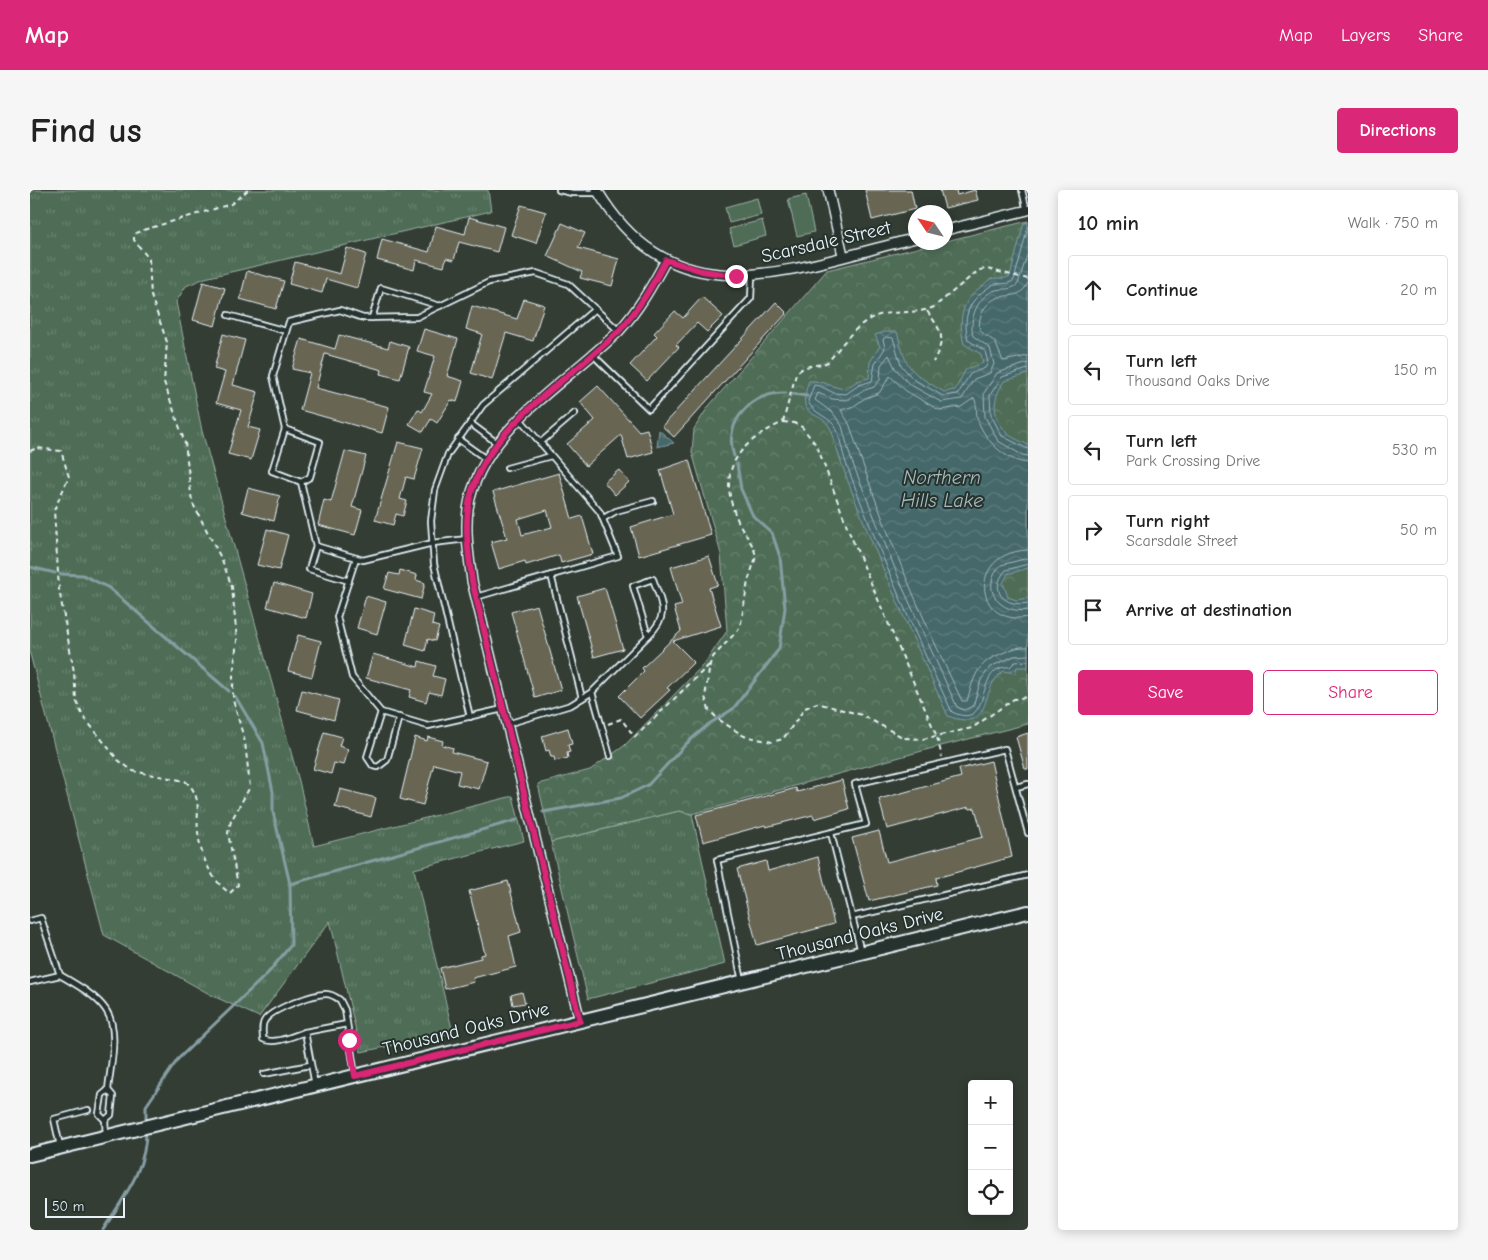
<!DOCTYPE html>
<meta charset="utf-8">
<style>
:root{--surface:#fff;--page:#f6f6f6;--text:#222;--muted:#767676;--line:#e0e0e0;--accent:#db2777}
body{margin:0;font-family:"Comic Neue",sans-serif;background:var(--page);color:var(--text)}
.controls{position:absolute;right:15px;bottom:15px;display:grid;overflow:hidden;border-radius:5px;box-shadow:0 2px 12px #0003}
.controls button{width:45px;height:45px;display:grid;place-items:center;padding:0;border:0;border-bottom:1px solid var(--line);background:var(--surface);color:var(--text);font:25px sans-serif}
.compass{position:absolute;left:878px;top:15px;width:45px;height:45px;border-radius:50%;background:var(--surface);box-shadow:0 2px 12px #0003;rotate:305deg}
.scale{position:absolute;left:15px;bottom:12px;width:80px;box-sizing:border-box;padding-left:5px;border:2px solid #e8f1f8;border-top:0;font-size:14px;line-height:18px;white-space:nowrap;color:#e8f1f8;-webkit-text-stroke:4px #26332d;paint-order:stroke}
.stop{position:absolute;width:15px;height:15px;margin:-11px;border:4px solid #db2777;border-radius:50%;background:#fff}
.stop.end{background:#db2777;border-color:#fff;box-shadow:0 1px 5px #0008}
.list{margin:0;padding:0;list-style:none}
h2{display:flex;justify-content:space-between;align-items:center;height:65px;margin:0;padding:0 20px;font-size:21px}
h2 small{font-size:16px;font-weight:400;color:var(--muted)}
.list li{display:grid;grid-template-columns:32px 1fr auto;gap:15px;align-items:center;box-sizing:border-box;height:70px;margin:0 10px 10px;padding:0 10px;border:1px solid var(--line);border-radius:5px}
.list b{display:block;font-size:19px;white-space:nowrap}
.list p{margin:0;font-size:16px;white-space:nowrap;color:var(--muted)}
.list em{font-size:16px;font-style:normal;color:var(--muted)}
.actions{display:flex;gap:10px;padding:15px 20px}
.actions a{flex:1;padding:11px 0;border:1px solid var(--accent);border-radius:5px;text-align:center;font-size:18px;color:var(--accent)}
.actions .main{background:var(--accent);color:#fff}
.icon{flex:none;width:28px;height:28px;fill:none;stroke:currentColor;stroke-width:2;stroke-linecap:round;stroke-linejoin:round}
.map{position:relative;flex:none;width:998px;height:1040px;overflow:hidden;border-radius:5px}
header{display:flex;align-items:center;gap:30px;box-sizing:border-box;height:70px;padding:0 25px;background:var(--accent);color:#fff}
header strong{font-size:24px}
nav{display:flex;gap:28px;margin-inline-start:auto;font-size:18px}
.intro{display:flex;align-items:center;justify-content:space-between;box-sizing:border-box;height:120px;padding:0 30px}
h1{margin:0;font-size:35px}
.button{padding:12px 22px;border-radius:5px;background:var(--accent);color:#fff;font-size:18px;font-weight:700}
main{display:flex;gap:30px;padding:0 30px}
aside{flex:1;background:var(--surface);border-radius:5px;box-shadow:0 2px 12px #0003}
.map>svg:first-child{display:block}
.grass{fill:url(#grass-tufts);stroke:#9cafa7}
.park{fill:url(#park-crowns);stroke:#9cafa7}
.pitch{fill:#4f6d56;stroke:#9cafa7}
.water{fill:url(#water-waves);stroke:#869ea3}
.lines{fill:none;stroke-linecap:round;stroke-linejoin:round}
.shore{stroke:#a6babf;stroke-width:1}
.stream{stroke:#869ea3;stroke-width:3}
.building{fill:#686652;stroke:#e8f1f8;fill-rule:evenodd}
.lane-casing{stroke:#e8f1f8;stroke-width:8}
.street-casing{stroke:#e8f1f8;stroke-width:12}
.secondary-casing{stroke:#e8f1f8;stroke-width:16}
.path{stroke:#e8f1f8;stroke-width:2;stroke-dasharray:5 4;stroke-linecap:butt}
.lane{stroke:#26332d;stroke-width:4.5}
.street{stroke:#26332d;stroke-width:9}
.secondary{stroke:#26332d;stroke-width:12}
.route{stroke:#db2777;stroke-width:6}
.labels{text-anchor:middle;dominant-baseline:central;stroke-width:4;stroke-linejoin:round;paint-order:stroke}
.street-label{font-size:19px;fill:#e8f1f8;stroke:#26332d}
.water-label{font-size:20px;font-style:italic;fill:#a6babf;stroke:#26332d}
</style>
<header>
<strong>Map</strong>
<nav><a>Map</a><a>Layers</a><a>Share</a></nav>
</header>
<div class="intro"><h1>Find us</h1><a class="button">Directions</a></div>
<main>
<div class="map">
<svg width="998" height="1040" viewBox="0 0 998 1040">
<defs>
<pattern id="grass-tufts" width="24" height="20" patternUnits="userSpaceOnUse" patternTransform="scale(1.25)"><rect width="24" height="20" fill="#4f6d56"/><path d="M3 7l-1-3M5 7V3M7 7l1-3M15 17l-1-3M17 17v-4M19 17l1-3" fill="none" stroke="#68826f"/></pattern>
<pattern id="park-crowns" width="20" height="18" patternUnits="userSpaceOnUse" patternTransform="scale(1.25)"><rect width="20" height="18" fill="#4f6d56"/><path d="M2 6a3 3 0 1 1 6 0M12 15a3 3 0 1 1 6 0" fill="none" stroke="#68826f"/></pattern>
<pattern id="water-waves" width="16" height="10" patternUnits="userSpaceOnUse" patternTransform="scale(1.25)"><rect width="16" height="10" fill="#44676a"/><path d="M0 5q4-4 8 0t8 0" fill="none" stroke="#5f7d80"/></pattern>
</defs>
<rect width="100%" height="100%" fill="#333d34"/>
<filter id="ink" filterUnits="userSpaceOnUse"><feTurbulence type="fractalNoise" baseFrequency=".02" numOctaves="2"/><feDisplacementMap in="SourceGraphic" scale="10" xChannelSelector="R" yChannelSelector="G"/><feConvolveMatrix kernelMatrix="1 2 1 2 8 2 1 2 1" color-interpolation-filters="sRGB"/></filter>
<g filter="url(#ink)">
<g class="grass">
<path d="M0 0H458L461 21 175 88 156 96 146 112 172 241 269 591 284 656 483 606 494 651 384 679 423 843 331 862 300 731 229 827 183 806 74 745 0 464Z"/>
<path d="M649 621 662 624 695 774 558 809 521 652Z"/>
</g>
<path class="park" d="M998 31V534L903 558 662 624 649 621 521 652 508 594 560 580 594 556 674 474 697 441 691 364 662 262 664 239 678 217 797 80Z"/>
<g class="pitch">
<path d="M776 5 784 42 767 46 758 9Z"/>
<path d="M727 8 731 25 699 33 695 17Z"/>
<path d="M732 30 736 46 704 55 699 39Z"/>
</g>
<g class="water">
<path d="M998 32V184L974 191C963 209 961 223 975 241 979 247 991 251 998 255V378L978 384 973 393 978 407 986 410 998 408V477H987L985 483 974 481C947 498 966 544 918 526 891 466 864 406 839 345 826 312 812 279 803 245 795 215 763 236 779 191 793 190 802 198 816 199L827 191 839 188 840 172 850 156 845 145 855 142H867C877 182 880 181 914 202L925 200 936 179 953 173 951 164 934 154C928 130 931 111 952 96 955 94 958 90 961 89 968 87 974 90 980 86L994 33Z"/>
<path d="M629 240 644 253 627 257Z"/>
</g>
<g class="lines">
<g class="shore">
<path d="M998 37 984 90C977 95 973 93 965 94 961 95 958 98 955 100 937 113 933 129 938 150L955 161 958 173 955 178 940 184 928 204 913 206 883 189 871 175 863 148 856 147 853 149 855 158 845 174 842 191 829 195 816 204 804 203 790 196 784 195 778 211C782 224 801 226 807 240 811 251 812 262 816 273 847 357 883 441 922 522 965 542 942 474 980 477L985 472 998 471"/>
<path d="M998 62 988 94C980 101 975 98 966 100 947 106 939 129 943 146L960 158 964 174 960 183 944 189 932 209 911 212 879 194 865 178 859 165 851 175 850 190 844 197 832 201 817 210 802 209 788 203 785 210 803 223 812 236 821 269 872 396 927 517 934 520 943 516 951 490 960 477 984 466 998 465"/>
<path d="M998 93C989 110 981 103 967 108 954 113 947 129 950 141L965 152 973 171 998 166"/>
<path d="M998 173 967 183 954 203 955 227 968 251 992 265 998 266"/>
<path d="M998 179 972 187 960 205 961 225 972 246 998 259"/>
<path d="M998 273C976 272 952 248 947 227 946 220 947 213 944 208L931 217 909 220 876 201 860 186 849 203 835 208 824 216 811 220C813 225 818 230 820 236 850 330 889 422 932 511H937C945 483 947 473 975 462 983 459 989 456 998 457"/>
<path d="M998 360C936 362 944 438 998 427"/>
<path d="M998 368 971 375C949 398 969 425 998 420"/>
<path d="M998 374 976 380C958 400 974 418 998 413"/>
</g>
<g class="stream">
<path d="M763 204 777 206"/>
<path d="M704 266C692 232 723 201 756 203"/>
<path d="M0 377 25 383"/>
<path d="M30 384 53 385 79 398 199 501"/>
<path d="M513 622 591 608 618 595 657 553 679 534 703 519 749 459 755 418 750 367 742 343 723 326 711 299 707 274"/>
<path d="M260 694 487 630"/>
<path d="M116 933V916L148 869 238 783 261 755 260 694 243 622V602L233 553 205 506"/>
<path d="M73 1040C93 1008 117 979 116 940"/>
</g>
</g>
<g class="building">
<path d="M835 0H881L885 19 842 30Z"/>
<path d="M910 0H926L927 5 945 0 948 10 915 18Z"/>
<path d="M491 15 516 22 506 53 481 45Z"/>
<path d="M439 27 474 37 467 62 429 52 424 70 416 68 414 77 386 70 384 80 347 70 352 49 399 62 406 36 435 44Z"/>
<path d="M532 33 555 43 548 58 589 69 582 96 550 88 552 82 517 66Z"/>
<path d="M317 58 336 64 327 98 296 89 292 103 259 94 265 72 310 84Z"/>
<path d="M217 81 254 91 246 119 210 109Z"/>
<path d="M173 92 195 98 185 136 163 130Z"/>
<path d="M672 107 693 126 677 142 667 133 646 155 649 157 617 191 600 175 627 146 624 143 645 121 653 128Z"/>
<path d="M494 109 514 115 503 151 476 143 462 190 441 183 452 144 436 139 442 116 487 129Z"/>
<path d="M746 112 757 123 644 247 632 236Z"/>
<path d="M394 139 428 149 417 186 433 191 427 212 421 210 407 233 401 229 393 242 379 234 388 219 392 222 402 204 394 202 405 166 387 161Z"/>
<path d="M193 144 215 150 203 195 228 202 218 237 230 240 221 270 198 264 211 220 186 213 195 182 184 179Z"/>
<path d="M309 145 358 158 360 151 379 157 370 189 351 184 352 180 295 164 286 198 359 217 352 243 270 220 280 183 262 179 271 149 305 159Z"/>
<path d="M568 196 609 241 617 239 623 262 598 269 591 245 556 276 537 254 565 230 550 212Z"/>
<path d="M368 252 393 258 384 289 376 287 370 309 377 311 373 326 366 324 363 335 345 330Z"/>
<path d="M315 261 336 266 322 317 332 320 325 345 288 335 294 310 301 312Z"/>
<path d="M659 270 681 345 609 366 601 337 643 324 630 280Z"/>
<path d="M589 280 599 292 585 305 574 292Z"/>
<path d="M529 283 542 329 552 326 563 364 531 373 529 365 496 375 495 371 469 379 461 352 477 348 463 302ZM517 320 522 337 492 345 488 329Z"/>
<path d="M218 298 250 306 244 331 212 322Z"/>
<path d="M237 339 258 345 249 380 227 375Z"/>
<path d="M679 366 688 395 679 398 691 436 643 451 664 472 637 498 640 500 610 528 589 506 614 481 612 478 651 441 644 417 652 415 641 377Z"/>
<path d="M370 380 387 385 386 390 395 393 391 409 354 399 359 383 369 385Z"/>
<path d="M244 393 282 404 276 428 237 417Z"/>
<path d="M575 398 593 459 564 467 547 406Z"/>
<path d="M336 406 356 412 347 444 327 438Z"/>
<path d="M507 415 531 500 505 508 481 422Z"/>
<path d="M384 419 404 425 402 435 409 437 405 451 398 449 395 461 375 455Z"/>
<path d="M268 445 291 451 282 487 258 481Z"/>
<path d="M343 464 388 477 389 471 406 476 403 486 415 489 411 505 399 502 396 512 379 507 381 500 336 488Z"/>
<path d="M272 500 309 510 304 530 267 520Z"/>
<path d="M538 538 542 554 538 555 540 562 537 563 538 568 525 571 524 567H521L519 560 516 561 512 546Z"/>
<path d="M294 542 312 547 309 556 318 559 314 575 304 573 301 584 283 579Z"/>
<path d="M998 543V579H995L986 547Z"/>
<path d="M385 547 397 551 398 547 413 551 412 555 423 558 422 562 457 571 449 599 427 594 430 581 404 574 393 615 370 609Z"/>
<path d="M961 571 982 667 906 688 907 695 839 711 822 648 849 641 857 672 953 647 945 618 940 619 939 617 857 639 849 609 931 587 929 579Z"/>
<path d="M812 590 819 619 784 629 783 625 736 637 735 635 673 652 666 625 766 598 767 602Z"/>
<path d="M310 599 346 608 341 627 305 617Z"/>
<path d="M788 667 804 734 727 755 707 679 736 671 738 681Z"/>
<path d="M478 691 491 742 479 746 486 777 443 788 444 792 415 799 410 778 451 768V765L455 764 439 701Z"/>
<path d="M492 802 495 813 483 815 481 805Z"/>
</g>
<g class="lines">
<g class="lane-casing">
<g id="lane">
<path d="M529 0 542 3H568"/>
<path d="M992 0 997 21"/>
<path d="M198 125 256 141"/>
<path d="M342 128 351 98 410 116"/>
<path d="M563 165 619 219 721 108 722 86"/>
<path d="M440 233 467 253"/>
<path d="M255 239 290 252 280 287 271 292"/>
<path d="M428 249 456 269"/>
<path d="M510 253 545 223"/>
<path d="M477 278 521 266"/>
<path d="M271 292 242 281 255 239 243 186 259 132 310 120 333 128 387 127 459 92 506 83 538 94 589 141"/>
<path d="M271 292 286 356 333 370 403 353 437 349"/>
<path d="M574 328 586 321 623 311"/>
<path d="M286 356 279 379 319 391"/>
<path d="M326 368 307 427 322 487 351 522 398 536 473 519"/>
<path d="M521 385 552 508"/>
<path d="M446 407 588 366 570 322 490 229"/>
<path d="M562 502 580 566"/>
<path d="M351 522 337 567 343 576 348 577 357 570 369 527"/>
<path d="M440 527 404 374 401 331 405 300 418 264 453 215 565 119"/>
<path d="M477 534 541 515 562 502 618 446 603 396 623 389C632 415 640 425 618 446"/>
<path d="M986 597 998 594"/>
<path d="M801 643 831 762"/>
<path d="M822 727 998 685"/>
<path d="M0 731 11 728 30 785"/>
<path d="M712 791 687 670 836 634 825 594 975 559 998 643"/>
<path d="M0 792 30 785C45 794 66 805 76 820 90 841 80 877 78 900L72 905 69 924 75 930 76 945"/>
<path d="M275 842 317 834"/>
<path d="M234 884 280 875"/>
<path d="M285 895 275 842C263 846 244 855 233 849 233 842 231 835 235 830 242 819 283 804 296 804 301 804 306 807 310 810L315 820 325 885"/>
<path d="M75 930 81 925 83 906 78 900"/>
<path d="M30 956 24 929 58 920"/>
</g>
</g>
<g class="street-casing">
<g id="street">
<path d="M567 0C646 133 766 77 886 48"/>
<path d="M798 0 813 65"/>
<path d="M916 40 998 20"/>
<path d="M550 831 442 391C439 367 435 343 438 319 449 242 537 192 589 141 609 119 622 96 636 70"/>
</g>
</g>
<g class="secondary-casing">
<path id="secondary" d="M0 965 998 722"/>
</g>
<g class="path">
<path d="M998 89 957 79 949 80 904 117C888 124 870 121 854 124 829 128 813 154 798 172 787 177 775 173 766 184L753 232C706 254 685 282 709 333 715 345 724 354 726 367L718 391 711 433 708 440 683 467 680 474 675 507 679 520 688 529 714 546 742 552 753 549 775 518 787 513 832 525 874 548 893 549 942 538 984 509 998 507"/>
<path d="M897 121C913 143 916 147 903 172"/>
<path d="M753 232 764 233 772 237 787 256 820 344 907 547 912 567"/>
<path d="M0 261 7 258 31 261 39 287 24 320 29 399 44 482 46 510 53 526 88 570 103 581 155 591C173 606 166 622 168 642 170 664 181 691 200 703L208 695 198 643 201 631 220 597 215 552 203 510V486L207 450 202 397 192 370 162 312 155 253 134 192 137 152 121 106 119 69 104 50V45L110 41 201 14 218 0"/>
<path d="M578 534 591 529 605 547 680 474"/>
</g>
<use href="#lane" class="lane"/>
<use href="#street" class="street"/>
<use href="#secondary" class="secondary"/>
</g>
</g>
<g class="lines" filter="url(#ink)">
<path class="route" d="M319 850 325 886 550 831 442 391C439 367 435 343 438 319 449 240 537 193 589 141 609 119 622 96 636 70L672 81 706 86"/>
</g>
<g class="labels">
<g class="street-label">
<text transform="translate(796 52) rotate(-13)">Scarsdale Street</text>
<text transform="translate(830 744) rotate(-14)">Thousand Oaks Drive</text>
<text transform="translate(436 839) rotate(-14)">Thousand Oaks Drive</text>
</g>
<g class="water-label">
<text x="912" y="287">Northern<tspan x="912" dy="23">Hills Lake</tspan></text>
</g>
</g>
</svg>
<div class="controls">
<button>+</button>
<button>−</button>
<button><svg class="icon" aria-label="locate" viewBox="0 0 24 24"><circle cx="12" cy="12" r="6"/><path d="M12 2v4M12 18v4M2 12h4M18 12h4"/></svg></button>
</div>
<svg class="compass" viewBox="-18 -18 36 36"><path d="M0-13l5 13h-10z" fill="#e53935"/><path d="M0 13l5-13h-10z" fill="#767676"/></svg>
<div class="scale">50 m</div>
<div class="stop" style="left:319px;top:850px"></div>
<div class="stop end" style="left:706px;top:86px"></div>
</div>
<aside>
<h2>10 min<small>Walk · 750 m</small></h2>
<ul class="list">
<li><svg class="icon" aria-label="ahead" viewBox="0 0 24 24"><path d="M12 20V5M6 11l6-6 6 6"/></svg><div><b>Continue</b></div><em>20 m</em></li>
<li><svg class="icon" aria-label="left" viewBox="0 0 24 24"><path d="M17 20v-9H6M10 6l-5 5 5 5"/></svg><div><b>Turn left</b><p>Thousand Oaks Drive</p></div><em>150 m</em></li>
<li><svg class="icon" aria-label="left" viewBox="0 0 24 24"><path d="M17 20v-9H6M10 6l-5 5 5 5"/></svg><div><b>Turn left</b><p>Park Crossing Drive</p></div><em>530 m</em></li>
<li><svg class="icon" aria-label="right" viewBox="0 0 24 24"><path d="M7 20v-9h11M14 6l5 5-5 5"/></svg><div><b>Turn right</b><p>Scarsdale Street</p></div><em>50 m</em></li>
<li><svg class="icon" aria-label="arrive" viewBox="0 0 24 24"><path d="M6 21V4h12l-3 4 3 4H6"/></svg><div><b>Arrive at destination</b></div></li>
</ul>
<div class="actions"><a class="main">Save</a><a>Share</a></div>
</aside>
</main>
